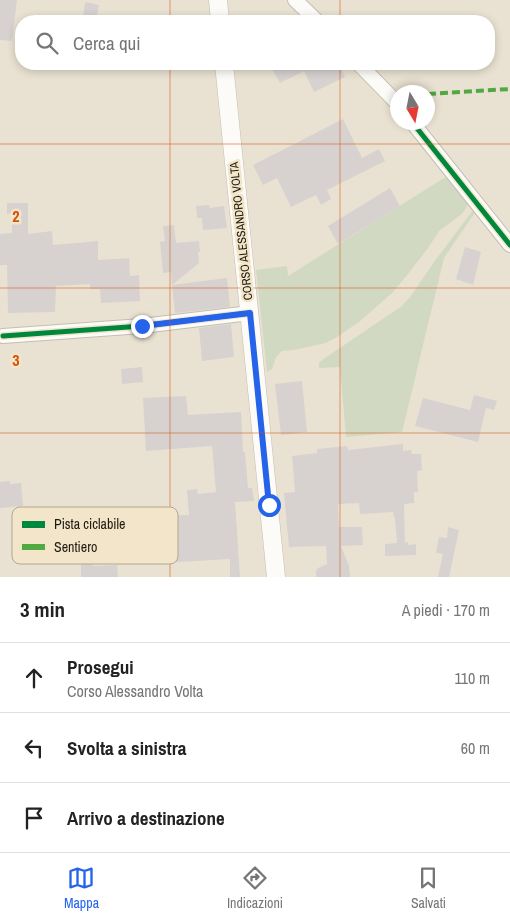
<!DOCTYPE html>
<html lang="it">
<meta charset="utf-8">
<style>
:root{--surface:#fff;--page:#f6f6f6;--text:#222;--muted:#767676;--line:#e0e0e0;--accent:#2563eb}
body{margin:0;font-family:"Archivo Narrow",sans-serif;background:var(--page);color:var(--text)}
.compass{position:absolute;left:390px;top:85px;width:45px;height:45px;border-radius:50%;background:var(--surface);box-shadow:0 2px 8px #0003;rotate:170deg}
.stop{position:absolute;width:15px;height:15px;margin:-11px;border:4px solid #2563eb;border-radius:50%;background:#fff}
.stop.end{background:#2563eb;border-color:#fff;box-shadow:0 1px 5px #0008}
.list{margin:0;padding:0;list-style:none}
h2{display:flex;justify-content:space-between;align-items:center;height:65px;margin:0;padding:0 20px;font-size:21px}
h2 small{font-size:16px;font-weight:400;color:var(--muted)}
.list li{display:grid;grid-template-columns:32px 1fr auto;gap:15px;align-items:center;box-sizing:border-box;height:70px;padding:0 20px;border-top:1px solid var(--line)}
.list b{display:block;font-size:19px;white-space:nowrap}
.list p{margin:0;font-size:16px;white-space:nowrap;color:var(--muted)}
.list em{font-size:16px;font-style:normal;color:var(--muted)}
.icon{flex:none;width:28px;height:28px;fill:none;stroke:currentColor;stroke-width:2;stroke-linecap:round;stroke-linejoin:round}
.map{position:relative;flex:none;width:510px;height:577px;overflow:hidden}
.search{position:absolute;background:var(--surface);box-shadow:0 2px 8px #0003;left:15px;right:15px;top:15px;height:55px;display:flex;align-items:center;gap:12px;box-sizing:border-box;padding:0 18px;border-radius:20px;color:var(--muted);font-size:19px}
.sheet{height:275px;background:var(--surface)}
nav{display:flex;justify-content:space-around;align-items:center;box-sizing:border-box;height:70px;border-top:1px solid var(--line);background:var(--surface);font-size:14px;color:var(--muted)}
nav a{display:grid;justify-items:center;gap:2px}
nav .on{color:var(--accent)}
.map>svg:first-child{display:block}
.green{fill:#d2d9c2}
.building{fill:#d7d2d0}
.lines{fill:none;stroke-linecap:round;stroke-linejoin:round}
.minor-casing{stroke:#c4beb3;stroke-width:16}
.major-casing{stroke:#c4beb3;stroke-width:19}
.minor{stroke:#fcfbf8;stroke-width:14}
.major{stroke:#fcfbf8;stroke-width:18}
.quiet{stroke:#52a941;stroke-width:4;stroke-dasharray:8 4;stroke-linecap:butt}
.cycleway-casing{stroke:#f2e5c9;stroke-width:8}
.cycleway{stroke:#00873e;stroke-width:5}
.route{stroke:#2563eb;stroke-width:6}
.grid{fill:none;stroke:#d4530c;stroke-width:1;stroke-opacity:0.55}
.labels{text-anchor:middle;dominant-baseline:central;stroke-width:5;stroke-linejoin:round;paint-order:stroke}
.street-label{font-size:12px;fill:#1e1a0f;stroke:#f2e5c9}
.key{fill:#f2e5c9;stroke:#b2a891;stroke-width:1}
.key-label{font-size:14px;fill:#1e1a0f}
.grid-label{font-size:16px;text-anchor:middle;font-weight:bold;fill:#d4530c;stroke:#f2e5c9;stroke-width:5;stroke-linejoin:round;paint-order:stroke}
</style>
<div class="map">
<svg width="510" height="577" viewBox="0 0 510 577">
<rect width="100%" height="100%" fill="#e9e2d2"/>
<g class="green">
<path d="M449 175 469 203 462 214 439 231 428 248 408 274 392 293 359 322 337 337 326 343 294 350 282 351 276 357 272 369 267 372 256 270 287 266 288 276Z"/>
<path d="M474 209 476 211 444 258 402 432 346 437 340 367 319 368V363L322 360 402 306 411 296 434 262Z"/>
</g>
<g class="building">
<path d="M0 0H17L12 41 0 40Z"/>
<path d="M85 2 99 5 96 20 83 18Z"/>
<path d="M269 64H339L345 77 314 92 304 71 280 83Z"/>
<path d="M343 119 362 158 379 149 385 161 327 190 331 199 321 205 316 195 291 207 277 178 263 185 253 165Z"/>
<path d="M390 188 400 206 338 244 328 226Z"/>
<path d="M7 203H28V234L52 231 53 245 98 241V260L129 258 130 276 139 275 140 301 101 303 100 289H90V284L56 286 55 312 8 313 7 265H0V234L12 233V213L7 214Z"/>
<path d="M209 205 210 208 224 206 227 228 203 230 202 218H197L196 206Z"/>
<path d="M174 225 176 243 199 241 200 252H198L199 263 172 285 171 272 163 273 160 242 165 241 163 226Z"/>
<path d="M465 247 481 252 473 285 456 279Z"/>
<path d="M227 278 230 307 175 313 172 285Z"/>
<path d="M231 324 234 357 202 361 199 328Z"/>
<path d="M142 367 143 382 122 384 121 369Z"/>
<path d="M302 381 307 432 281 435 275 384Z"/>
<path d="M474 395 497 401 494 410 486 408 478 442 415 426 423 398 470 410Z"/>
<path d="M186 396 188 415 241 412 243 452H245L248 488H252L254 501 235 502 240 577H230V559L162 563 160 516 189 515 187 490 197 489 198 494 216 492 212 446 146 451 143 398Z"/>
<path d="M403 444V451L411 450 412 454H421L422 470 417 471 418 492H414V503L404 504 405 543 408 542V545L416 544V555L385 556V544L397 543 395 518H394L393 512 360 514 359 503 338 504 339 527H362L363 545 341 546 349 566 350 577H316V571L318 568 327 564 326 546 289 547 284 493 295 492 292 456 317 453V449L347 446 348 450Z"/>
<path d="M10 481V484L21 483 23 506 0 508V482Z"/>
<path d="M448 527 459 530 449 577H438L443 554 436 553 439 537 447 538Z"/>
<path d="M92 559 93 566 117 565 118 577H81V560Z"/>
</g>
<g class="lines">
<g class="minor-casing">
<g id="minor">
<path d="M295 0 317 21"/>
<path d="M359 64 398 104"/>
<path d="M412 122 510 245"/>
<path d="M3 336 142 326 250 313"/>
</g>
</g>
<g class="major-casing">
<g id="major">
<path d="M218 0 220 21"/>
<path d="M224 64 276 577"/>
</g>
</g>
<use href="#minor" class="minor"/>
<use href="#major" class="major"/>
<g class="quiet">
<path d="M428 94 510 89"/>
<path d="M393 99 398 98"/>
</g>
<g class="cycleway-casing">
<g id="cycleway">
<path d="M412 122 510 245"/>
<path d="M3 336 142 326 250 313"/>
</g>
</g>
<use href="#cycleway" class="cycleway"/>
</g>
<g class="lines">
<path class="route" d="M142 326 250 313 269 505"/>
</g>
<path class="grid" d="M170 0V21M340 0V21M170 64V577M340 64V577M0 144H510M0 288H510M0 433H510"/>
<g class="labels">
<g class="street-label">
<text transform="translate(241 231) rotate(-96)">CORSO ALESSANDRO VOLTA</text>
</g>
</g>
<rect x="12" y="507" width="166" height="57" rx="8" class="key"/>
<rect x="22" y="521" width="23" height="7" fill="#00873e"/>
<rect x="22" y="544" width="23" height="6" fill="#52a941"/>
<g class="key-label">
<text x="54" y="529">Pista ciclabile</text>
<text x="54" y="552">Sentiero</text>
</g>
<g class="grid-label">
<text x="16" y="222">2</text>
<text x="16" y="366">3</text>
</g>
</svg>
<svg class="compass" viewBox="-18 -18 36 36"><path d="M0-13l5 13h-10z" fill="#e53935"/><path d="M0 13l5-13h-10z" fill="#767676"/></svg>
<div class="stop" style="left:269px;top:505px"></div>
<div class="stop end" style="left:142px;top:326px"></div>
<div class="search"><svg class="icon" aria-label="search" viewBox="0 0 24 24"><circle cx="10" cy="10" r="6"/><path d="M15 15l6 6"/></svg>Cerca qui</div>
</div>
<section class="sheet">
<h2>3 min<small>A piedi · 170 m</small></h2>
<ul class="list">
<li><svg class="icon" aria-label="ahead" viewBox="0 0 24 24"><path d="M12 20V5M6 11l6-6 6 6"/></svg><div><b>Prosegui</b><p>Corso Alessandro Volta</p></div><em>110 m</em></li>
<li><svg class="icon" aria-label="left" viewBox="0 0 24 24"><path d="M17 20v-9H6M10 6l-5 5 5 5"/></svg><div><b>Svolta a sinistra</b></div><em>60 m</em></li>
<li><svg class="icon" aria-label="arrive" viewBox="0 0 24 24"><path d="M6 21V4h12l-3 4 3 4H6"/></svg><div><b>Arrivo a destinazione</b></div></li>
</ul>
</section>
<nav>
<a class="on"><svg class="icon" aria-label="map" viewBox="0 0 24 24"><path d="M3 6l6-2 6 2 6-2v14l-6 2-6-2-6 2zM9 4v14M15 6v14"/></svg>Mappa</a>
<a><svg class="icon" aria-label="directions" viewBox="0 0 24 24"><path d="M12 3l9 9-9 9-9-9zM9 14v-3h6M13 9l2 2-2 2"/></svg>Indicazioni</a>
<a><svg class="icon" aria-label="saved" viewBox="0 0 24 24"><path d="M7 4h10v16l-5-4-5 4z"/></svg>Salvati</a>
</nav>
